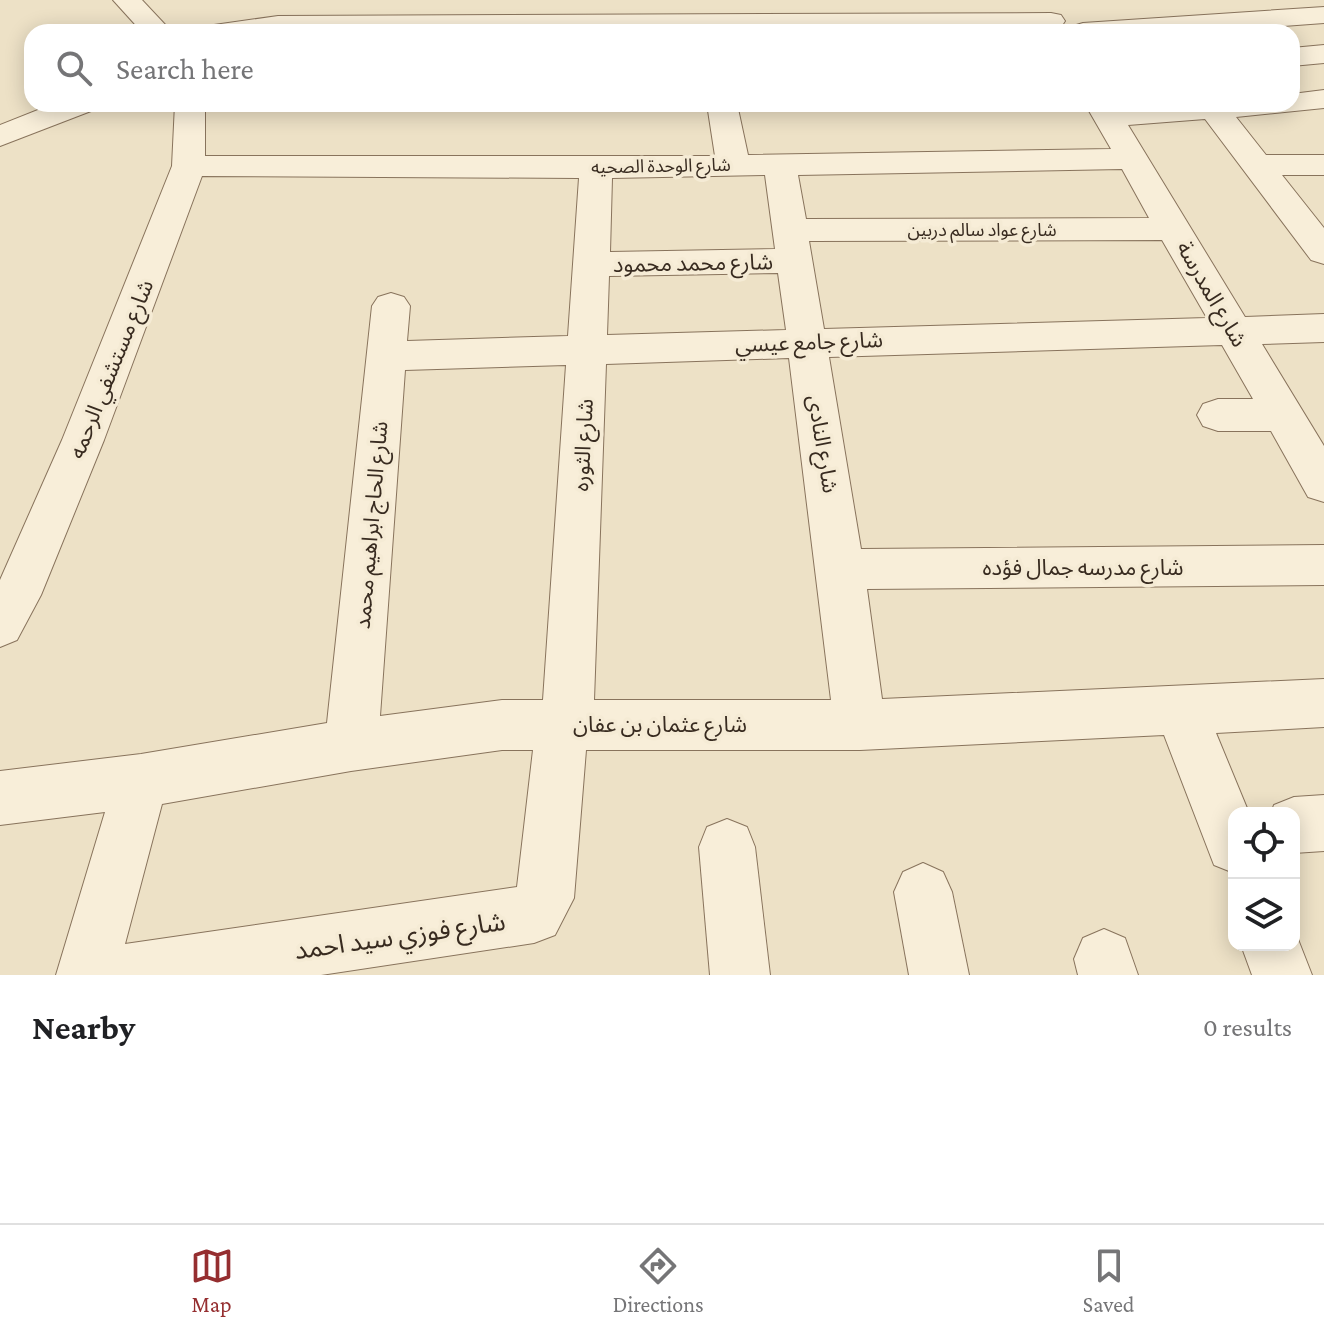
<!DOCTYPE html>
<meta charset="utf-8">
<style>
:root{--surface:#fff;--page:#f2f2f2;--text:#202124;--muted:#757577;--line:#e0e0e0;--accent:#952e30}
body{margin:0;font-family:"Crimson Pro","Noto Sans Arabic",serif;background:var(--page);color:var(--text)}
.controls{position:absolute;right:24px;bottom:24px;display:grid;overflow:hidden;border-radius:16px;box-shadow:0 4px 20px #0003}
.controls button{width:72px;height:72px;display:grid;place-items:center;padding:0;border:0;border-bottom:2px solid var(--line);background:var(--surface);color:var(--text);font:40px sans-serif}
.list{margin:0;padding:0;list-style:none}
h2{display:flex;justify-content:space-between;align-items:center;height:104px;margin:0;padding:0 32px;font-size:34px}
h2 small{font-size:26px;font-weight:400;color:var(--muted)}
.icon{flex:none;width:44px;height:44px;fill:none;stroke:currentColor;stroke-width:2;stroke-linecap:round;stroke-linejoin:round}
.map{position:relative;flex:none;width:1324px;height:975px;overflow:hidden}
.search{position:absolute;background:var(--surface);box-shadow:0 4px 20px #0003;left:24px;right:24px;top:24px;height:88px;display:flex;align-items:center;gap:20px;box-sizing:border-box;padding:0 28px;border-radius:24px;color:var(--muted);font-size:30px}
.sheet{height:248px;background:var(--surface)}
nav{display:flex;justify-content:space-around;align-items:center;box-sizing:border-box;height:112px;border-top:2px solid var(--line);background:var(--surface);font-size:22px;color:var(--muted)}
nav a{display:grid;justify-items:center;gap:4px}
nav .on{color:var(--accent)}
.map>svg:first-child{display:block}
.lines{fill:none;stroke-linecap:round;stroke-linejoin:round}
.minor-casing{stroke:#88735c;stroke-width:2}
.minor{fill:#f8eed9;fill-rule:evenodd}
.labels{text-anchor:middle;dominant-baseline:central;stroke-width:7;stroke-linejoin:round;paint-order:stroke}
.far-street-label{font-size:18px;fill:#382b20;stroke:#f5ebd5}
.street-label{font-size:22px;fill:#382b20;stroke:#f5ebd5}
.near-street-label{font-size:26px;fill:#382b20;stroke:#f5ebd5}
</style>
<div class="map">
<svg width="1324" height="975" viewBox="0 0 1324 975">
<rect width="100%" height="100%" fill="#ede1c6"/>
<g class="lines">
<g class="minor-casing">
<g id="minor">
<path d="M113 0H142L172 32H142Z"/>
<path d="M1324 7V23L1203 32H1069L1073 26 1083 23Z"/>
<path d="M1051 13 1061 15 1065 21 1061 27 203 32 207 26 278 16Z"/>
<path d="M1324 45V63L1292 66V48Z"/>
<path d="M1324 90V108L1236 117 1266 155H1324V175H1282L1324 228V264L1311 260 1205 119 1128 125 1245 317 1324 314V342L1262 344 1324 446V502L1308 497 1271 431H1218L1203 426 1197 415 1203 404 1218 399H1253L1222 345 829 357 861 549 1324 545V585L867 589 882 699 1324 679V727L1216 733 1249 813H1234V873L1214 865 1164 735 860 750H586L574 898 555 935 534 943 321 975H56L105 812 0 825V771L141 754 327 723 372 306 378 297 391 293 404 297 410 306 407 341 568 336 579 178 202 176 104 440 41 595 17 640 0 647V580L62 440 172 166 175 104H205V156H715L707 104H737L748 155 1111 149 1085 104 1117 107 1292 104V94ZM1122 169 1149 218 806 219 798 175ZM765 175 775 249 610 252 612 178ZM1162 240 1207 318 824 329 809 241ZM778 273 786 330 607 335 609 276ZM789 358 831 700H594L606 364ZM566 365 543 700H502L380 716 405 370ZM502 750H533L517 887 125 944 162 804 351 771Z"/>
<path d="M53 104H95L91 111 0 146V125Z"/>
<path d="M1324 795V851L1294 853V813H1271L1274 805 1294 797Z"/>
<path d="M727 819 747 827 755 847 770 975H710L699 847 707 827Z"/>
<path d="M923 863 943 872 952 892 969 975H909L894 892 903 872Z"/>
<path d="M1104 929 1125 938 1138 975H1078L1074 959 1083 938Z"/>
<path d="M1294 929 1312 975H1252L1241 945H1294Z"/>
</g>
</g>
<use href="#minor" class="minor"/>
</g>
<g class="labels">
<g class="far-street-label">
<text transform="translate(661 166) rotate(-1)">شارع الوحدة الصحيه</text>
<text x="982" y="230">شارع عواد سالم دربين</text>
</g>
<g class="street-label">
<text transform="translate(693 263) rotate(-1)">شارع محمد محمود</text>
<text transform="translate(1212 294) rotate(60)">شارع المدرسة</text>
<text transform="translate(809 342) rotate(-2)">شارع جامع عيسي</text>
<text transform="translate(111 369) rotate(-68)">شارع مستشفي الرحمه</text>
<text transform="translate(823 444) rotate(81)">شارع النادى</text>
<text transform="translate(583 445) rotate(-87)">شارع الثوره</text>
<text transform="translate(371 525) rotate(-85)">شارع الحاج ابراهيم محمد</text>
<text x="1083" y="567">شارع مدرسه جمال فؤده</text>
<text x="660" y="724">شارع عثمان بن عفان</text>
</g>
<g class="near-street-label">
<text transform="translate(400 936) rotate(-8)">شارع فوزي سيد احمد</text>
</g>
</g>
</svg>
<div class="controls">
<button><svg class="icon" aria-label="locate" viewBox="0 0 24 24"><circle cx="12" cy="12" r="6"/><path d="M12 2v4M12 18v4M2 12h4M18 12h4"/></svg></button>
<button><svg class="icon" aria-label="layers" viewBox="0 0 24 24"><path d="M12 4l9 5-9 5-9-5zM3 14l9 5 9-5"/></svg></button>
</div>
<div class="search"><svg class="icon" aria-label="search" viewBox="0 0 24 24"><circle cx="10" cy="10" r="6"/><path d="M15 15l6 6"/></svg>Search here</div>
</div>
<section class="sheet">
<h2>Nearby<small>0 results</small></h2>
<ul class="list">
</ul>
</section>
<nav>
<a class="on"><svg class="icon" aria-label="map" viewBox="0 0 24 24"><path d="M3 6l6-2 6 2 6-2v14l-6 2-6-2-6 2zM9 4v14M15 6v14"/></svg>Map</a>
<a><svg class="icon" aria-label="directions" viewBox="0 0 24 24"><path d="M12 3l9 9-9 9-9-9zM9 14v-3h6M13 9l2 2-2 2"/></svg>Directions</a>
<a><svg class="icon" aria-label="saved" viewBox="0 0 24 24"><path d="M7 4h10v16l-5-4-5 4z"/></svg>Saved</a>
</nav>
